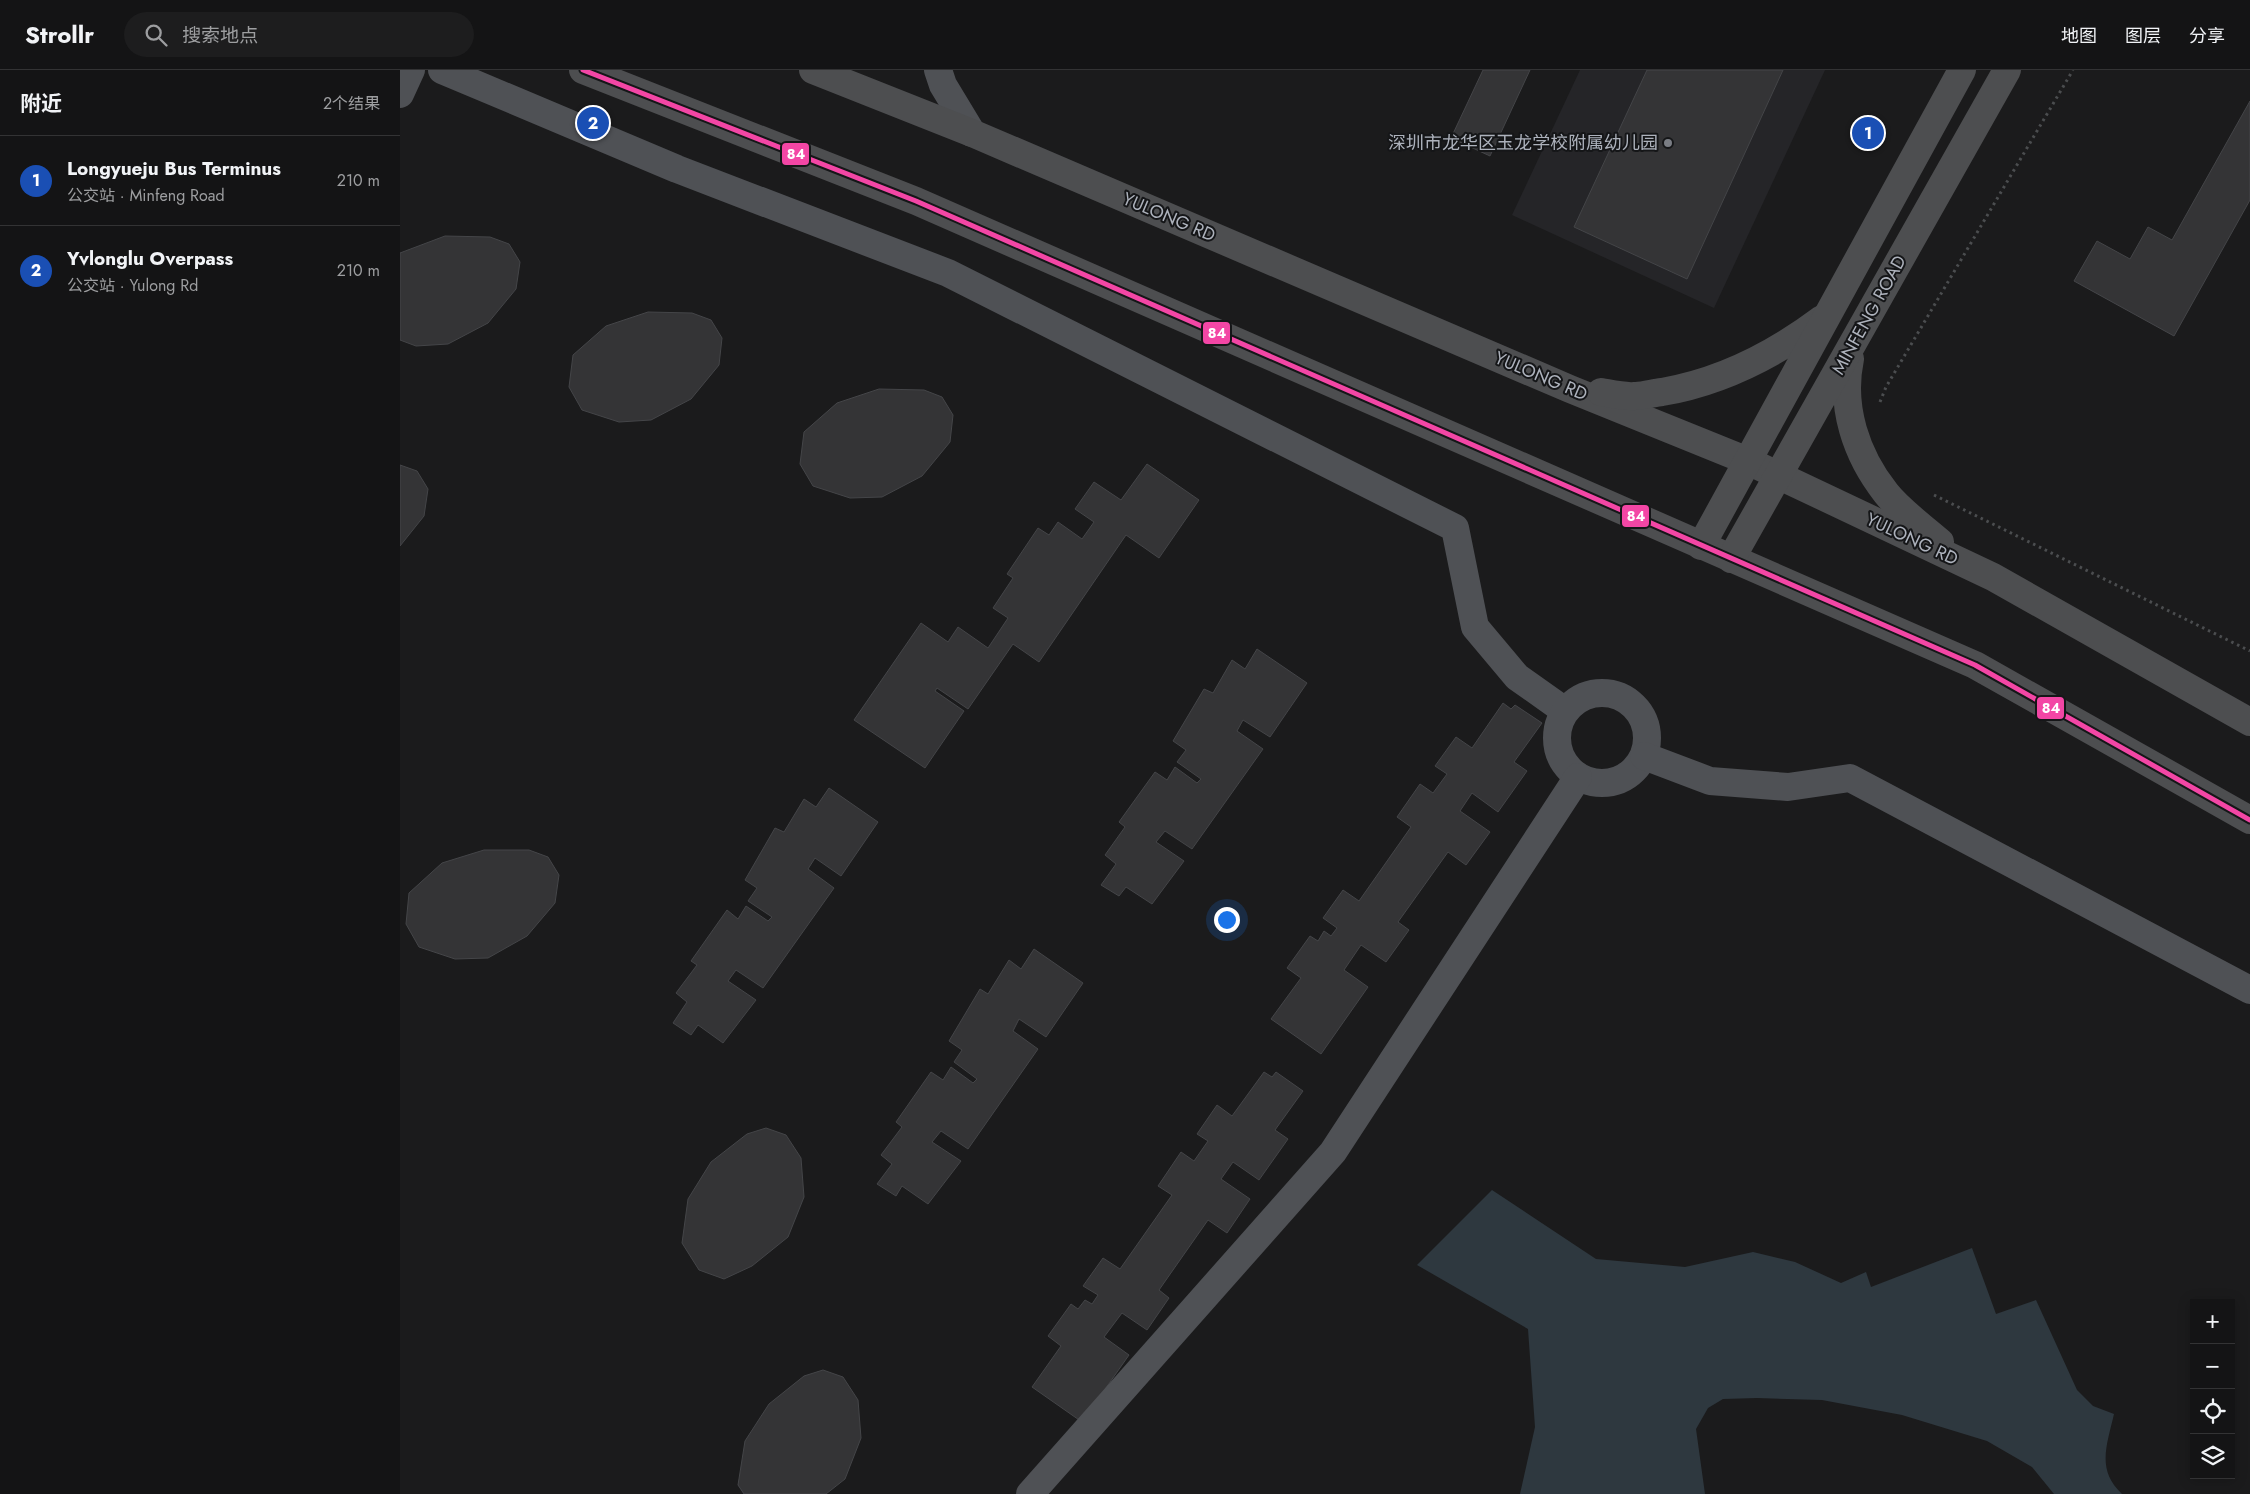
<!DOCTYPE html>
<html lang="zh">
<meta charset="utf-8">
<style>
:root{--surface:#141415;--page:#1d1d1e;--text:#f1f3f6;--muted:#9d9ea0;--line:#333334;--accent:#7a7d84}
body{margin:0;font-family:Jost,"Noto Sans SC",sans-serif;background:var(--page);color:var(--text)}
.controls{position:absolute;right:15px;bottom:15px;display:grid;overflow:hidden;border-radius:0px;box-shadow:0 2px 12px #0003}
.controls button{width:45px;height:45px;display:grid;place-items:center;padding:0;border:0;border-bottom:1px solid var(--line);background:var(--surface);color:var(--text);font:25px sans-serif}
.you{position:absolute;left:826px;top:849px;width:18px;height:18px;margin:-12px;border:4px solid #fff;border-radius:50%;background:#1a73e8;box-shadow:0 0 0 8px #1a73e833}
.badge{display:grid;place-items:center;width:32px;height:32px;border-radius:50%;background:var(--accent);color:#fff;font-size:16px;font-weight:700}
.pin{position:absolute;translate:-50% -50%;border:2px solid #fff;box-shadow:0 1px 5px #0006}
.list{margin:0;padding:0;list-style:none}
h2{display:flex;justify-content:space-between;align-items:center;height:65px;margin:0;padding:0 20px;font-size:21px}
h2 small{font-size:16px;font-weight:400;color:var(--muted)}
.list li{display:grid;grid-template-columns:32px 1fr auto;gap:15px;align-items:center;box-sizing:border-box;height:90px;padding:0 20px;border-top:1px solid var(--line)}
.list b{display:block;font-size:19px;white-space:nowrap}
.list p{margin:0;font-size:16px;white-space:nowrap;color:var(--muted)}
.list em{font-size:16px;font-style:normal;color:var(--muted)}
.icon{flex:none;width:28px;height:28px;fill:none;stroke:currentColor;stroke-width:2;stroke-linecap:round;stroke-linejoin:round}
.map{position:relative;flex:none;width:1850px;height:1424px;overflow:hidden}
header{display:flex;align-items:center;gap:30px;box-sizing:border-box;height:70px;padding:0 25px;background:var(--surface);border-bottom:1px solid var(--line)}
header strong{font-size:24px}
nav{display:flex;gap:28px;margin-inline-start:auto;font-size:18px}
.search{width:350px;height:45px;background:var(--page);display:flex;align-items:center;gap:12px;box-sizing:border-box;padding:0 18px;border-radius:28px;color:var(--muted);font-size:19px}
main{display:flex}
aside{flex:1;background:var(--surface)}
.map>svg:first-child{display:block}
.built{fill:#252528}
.water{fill:#2e383f}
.building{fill:#343436;stroke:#444548}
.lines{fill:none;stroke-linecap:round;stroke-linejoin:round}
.path{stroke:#4b4d4f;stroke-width:3;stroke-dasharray:2.5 4;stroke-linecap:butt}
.minor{stroke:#4f5155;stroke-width:28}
.major{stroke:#4d4e50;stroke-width:28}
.bus-1-casing{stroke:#151618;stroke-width:9}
.bus-1{stroke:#f346a5;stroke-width:5}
.poi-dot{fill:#7a7d84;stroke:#151618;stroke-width:2}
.labels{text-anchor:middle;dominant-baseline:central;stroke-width:4;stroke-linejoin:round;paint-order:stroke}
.poi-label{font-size:18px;fill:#adb2bc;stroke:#151618;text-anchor:end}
.street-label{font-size:18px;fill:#adb2bc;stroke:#151618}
.line-badge{stroke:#151618;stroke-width:2}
.badge-label{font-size:14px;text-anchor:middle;font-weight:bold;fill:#fff}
</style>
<header>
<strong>Strollr</strong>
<div class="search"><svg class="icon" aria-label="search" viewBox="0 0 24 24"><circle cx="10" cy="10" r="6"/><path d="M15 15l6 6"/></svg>搜索地点</div>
<nav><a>地图</a><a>图层</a><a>分享</a></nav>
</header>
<main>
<aside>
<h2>附近<small>2个结果</small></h2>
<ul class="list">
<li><span class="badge" style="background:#1a4fb4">1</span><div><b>Longyueju Bus Terminus</b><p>公交站 · Minfeng Road</p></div><em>210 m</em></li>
<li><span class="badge" style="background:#1a4fb4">2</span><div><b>Yvlonglu Overpass</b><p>公交站 · Yulong Rd</p></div><em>210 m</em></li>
</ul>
</aside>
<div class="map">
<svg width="1850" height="1424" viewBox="0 0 1850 1424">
<rect width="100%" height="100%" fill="#1b1b1c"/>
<path class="built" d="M1180 0H1425L1314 238 1112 145Z"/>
<path class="water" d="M1092 1120 1196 1189 1285 1197 1353 1182 1395 1192 1441 1213 1466 1202 1471 1217 1572 1178 1596 1244 1636 1230 1677 1320 1693 1336 1714 1344C1707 1375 1696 1400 1722 1424H1654L1632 1397 1587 1371 1502 1345 1422 1330 1357 1328 1323 1329 1308 1338 1296 1359 1305 1424H1120L1135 1357 1128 1259 1017 1195Z"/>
<g class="building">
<path d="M1083 0H1130L1090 86 1051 68Z"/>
<path d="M1247 0H1383L1287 209 1174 157Z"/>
<path d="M1850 31V130L1774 266 1674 211 1697 171 1730 189 1748 157 1772 170Z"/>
<path d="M45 166 90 167 109 174 120 192 116 219 88 253 48 274 16 276 0 270V183Z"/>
<path d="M248 242 292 243 311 250 322 268 319 295 291 329 251 350 219 352 182 340 169 317 173 285 206 256Z"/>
<path d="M479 319 524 320 542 327 553 345 550 372 522 406 482 427 450 428 413 416 400 394 404 362 437 333Z"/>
<path d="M747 394 799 430 759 488 726 465 639 592 613 574 568 639 537 618 535 621 564 641 525 698 454 650 521 553 548 572 558 557 588 578 608 548 593 538 613 508 607 504 638 458 649 465 658 452 682 469 694 452 675 439 694 412 721 430Z"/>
<path d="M0 395 17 401 28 419 24 446 0 476Z"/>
<path d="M857 579 907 613 870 667 843 650 837 661 863 679 792 779 765 761 756 772 784 791 752 834 726 817 719 826 701 815 716 794 705 785 725 757 719 752 755 702 767 710 775 697 797 713 801 709 777 692 786 680 773 671 804 619 813 623 832 590 845 599Z"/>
<path d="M1103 633 1111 639 1115 635 1142 653 1114 692 1127 701 1098 742 1072 723 1060 741 1090 762 1066 795 1048 782 998 852 1009 860 986 892 961 875 944 900 968 917 921 984 871 949 901 908 887 898 910 866 918 871 924 861 931 866 937 858 923 848 943 820 959 831 1011 757 997 747 1020 714 1033 723 1047 704 1035 696 1056 667 1072 678Z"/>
<path d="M429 718 478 752 441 806 415 788 408 799 434 818 363 918 336 900 328 911 356 930 323 973 298 955 291 965 273 953 287 932 276 923 297 895 291 891 327 840 338 849 346 836 368 851 372 847 348 831 357 818 345 810 375 758 384 762 404 729 416 737Z"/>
<path d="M84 780H129L148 787 159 805 155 833 127 866 88 888 55 889 19 877 6 854 9 823 42 793Z"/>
<path d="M634 879 683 913 646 967 619 949 613 961 638 979 568 1079 541 1061 532 1072 561 1091 528 1134 502 1116 496 1126 477 1114 492 1094 481 1085 502 1057 496 1052 531 1002 543 1010 551 997 573 1013 577 1009 554 992 562 980 549 971 580 919 588 924 609 890 621 899Z"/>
<path d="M864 1002 872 1007 876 1002 903 1021 875 1060 888 1069 859 1110 833 1092 821 1109 850 1129 827 1163 808 1150 759 1220 769 1228 747 1260 722 1243 704 1267 729 1285 682 1352 632 1317 661 1276 648 1266 671 1234 678 1239 685 1230 692 1234 698 1225 683 1216 703 1188 720 1199 772 1125 758 1116 781 1082 794 1091 808 1071 797 1064 817 1035 832 1046Z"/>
<path d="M366 1058 386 1065 401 1088 404 1127 388 1167 352 1196 324 1209 299 1200 282 1173 288 1129 311 1092 347 1064Z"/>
<path d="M423 1300 443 1307 458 1330 461 1368 445 1409 426 1424H344L338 1415 345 1371 369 1334 404 1306Z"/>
</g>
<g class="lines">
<g class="path">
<path d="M1480 332 1486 317 1673 0"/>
<path d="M1534 425 1850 581"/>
</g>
<g class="minor">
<path d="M42 0 277 99 548 203 1055 458 1075 557 1117 607 1165 641"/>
<path d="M538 0 543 15 572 63"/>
<path d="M0 24 11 0"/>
<circle cx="1202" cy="668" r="45"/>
<path d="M1244 686 1310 711 1388 717 1450 708 1850 920"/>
<path d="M630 1424 933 1082 1178 707"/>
</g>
<g class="major">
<path d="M183 0 516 131 1575 595 1850 750"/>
<path d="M413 0 572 63 1170 319 1348 391 1593 507 1850 652"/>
<path d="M1450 289C1440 337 1456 385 1486 423 1500 441 1523 457 1540 472"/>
<path d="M1201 322C1212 324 1224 327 1235 326 1244 326 1253 323 1262 322 1321 312 1374 285 1422 249"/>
<path d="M1301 476 1562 0"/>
<path d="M1331 489 1607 0"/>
</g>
<g class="bus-1-casing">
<path id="bus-1" d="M183 0 516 131 1575 595 1850 750"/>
</g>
<use href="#bus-1" class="bus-1"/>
</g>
<circle class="poi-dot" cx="1268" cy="73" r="5"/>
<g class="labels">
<g class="poi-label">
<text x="1258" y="73">深圳市龙华区玉龙学校附属幼儿园</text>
</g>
<g class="street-label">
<text transform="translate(769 147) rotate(23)">YULONG RD</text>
<text transform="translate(1469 245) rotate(-61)">MINFENG ROAD</text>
<text transform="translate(1141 306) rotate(23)">YULONG RD</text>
<text transform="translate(1512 469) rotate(25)">YULONG RD</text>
</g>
</g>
<g class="line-badge">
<rect x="381" y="72" width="29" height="24" rx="5" fill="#f346a5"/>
<rect x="802" y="251" width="29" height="24" rx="5" fill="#f346a5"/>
<rect x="1221" y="434" width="29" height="24" rx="5" fill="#f346a5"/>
<rect x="1636" y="626" width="29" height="24" rx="5" fill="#f346a5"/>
</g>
<g class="badge-label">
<text x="396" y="89">84</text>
<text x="817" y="268">84</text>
<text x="1236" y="451">84</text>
<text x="1651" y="643">84</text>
</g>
</svg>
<div class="controls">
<button>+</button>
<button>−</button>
<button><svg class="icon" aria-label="locate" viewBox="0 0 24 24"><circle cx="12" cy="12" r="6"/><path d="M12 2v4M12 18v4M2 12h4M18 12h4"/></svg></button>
<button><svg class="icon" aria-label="layers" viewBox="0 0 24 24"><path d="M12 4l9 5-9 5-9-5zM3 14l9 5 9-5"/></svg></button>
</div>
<div class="you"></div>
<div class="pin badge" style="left:1468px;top:63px;background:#1a4fb4">1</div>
<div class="pin badge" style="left:193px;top:53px;background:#1a4fb4">2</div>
</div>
</main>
